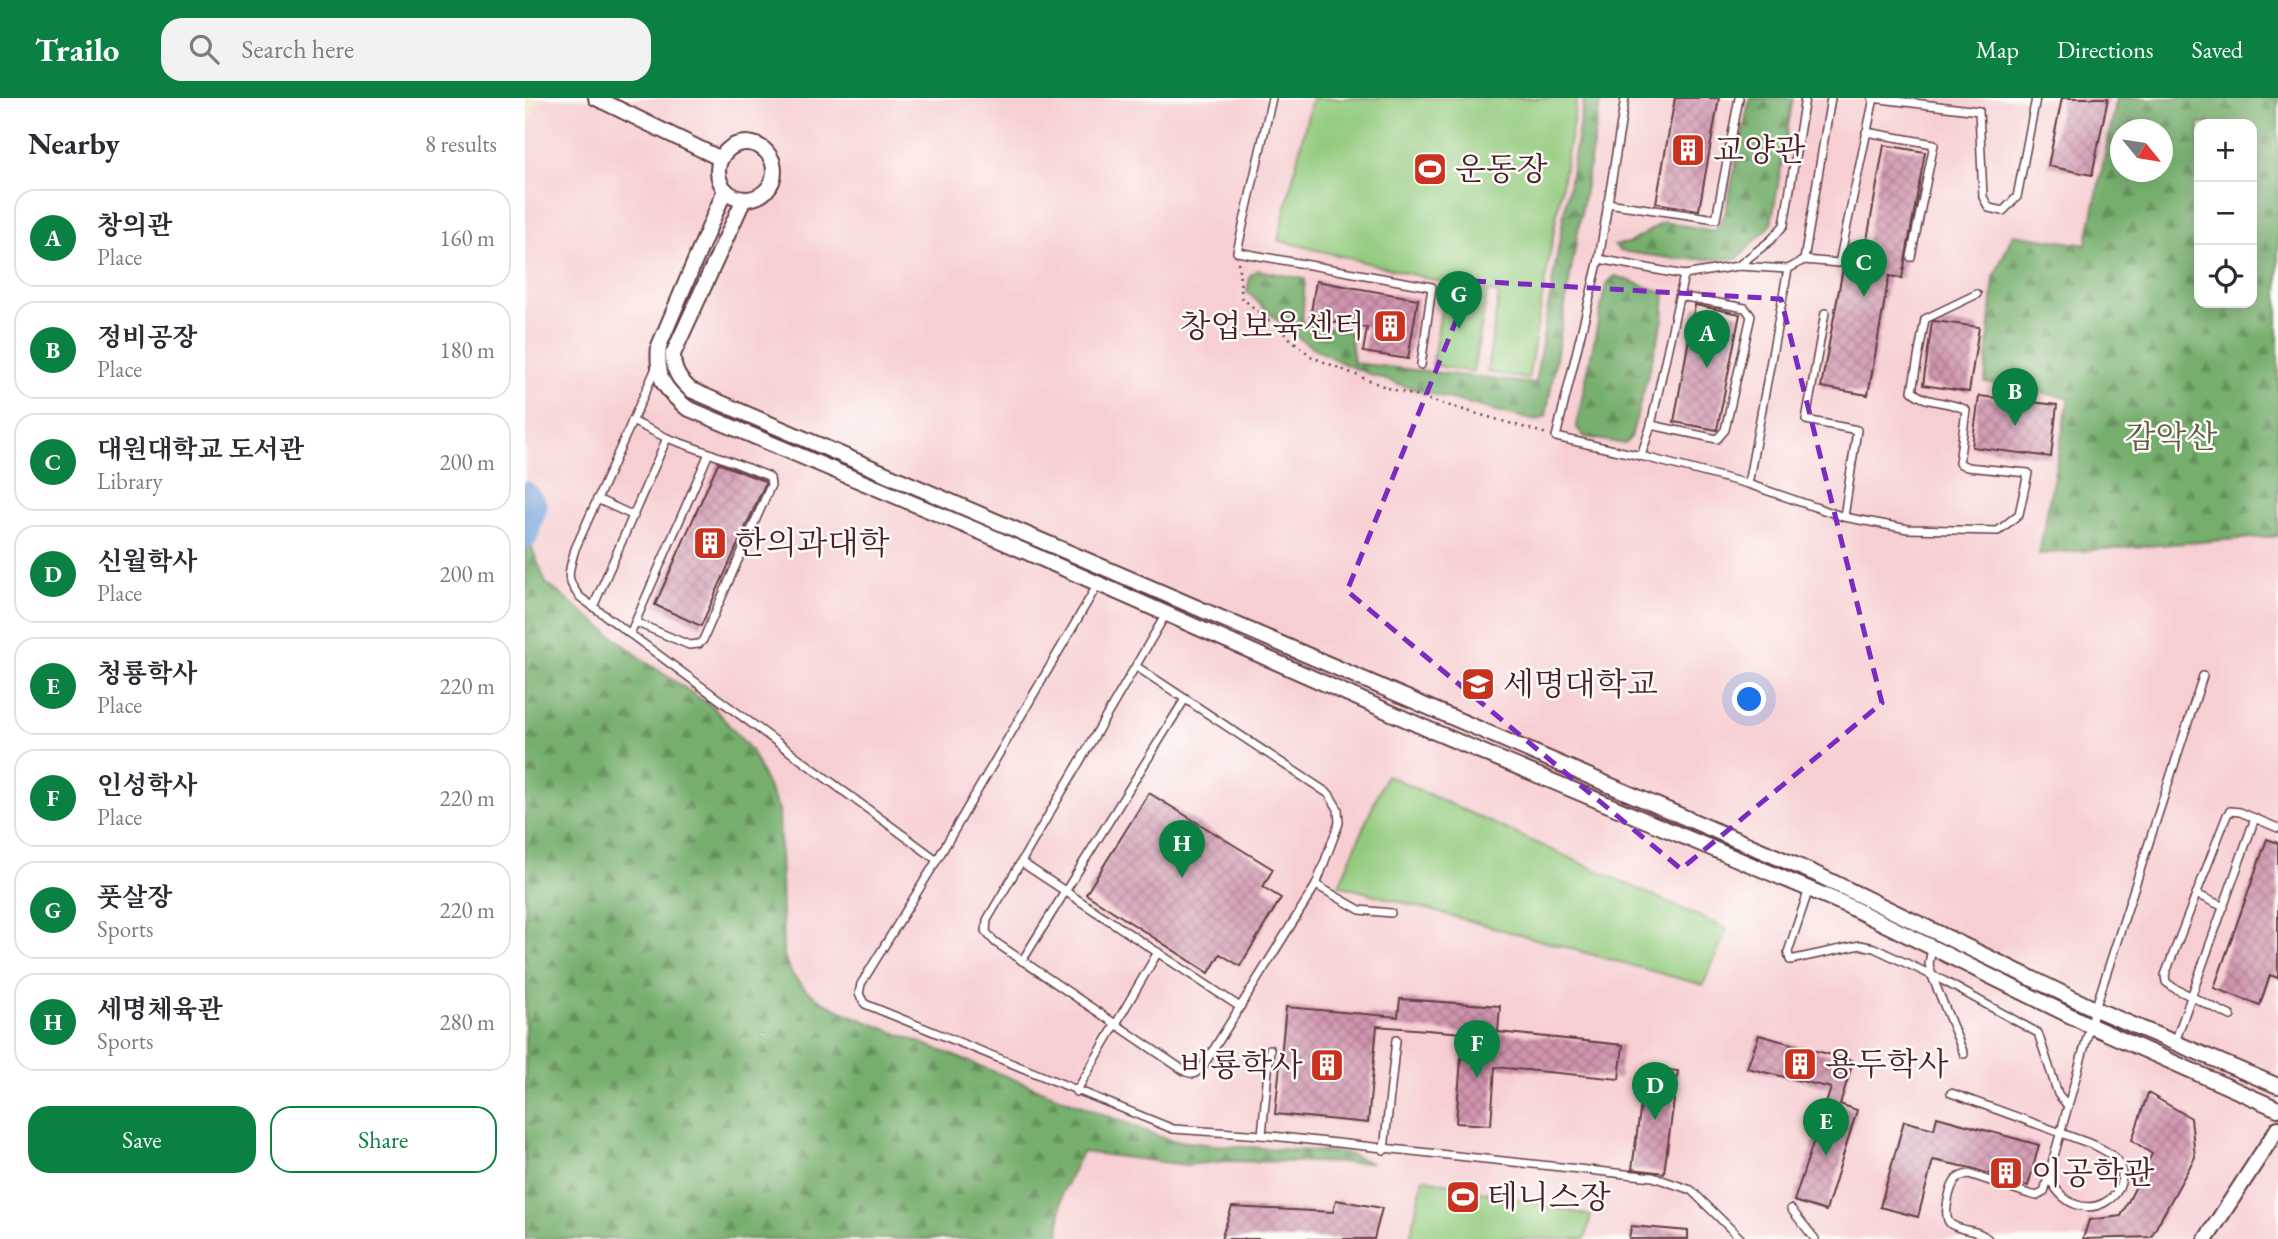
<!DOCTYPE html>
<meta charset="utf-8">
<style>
:root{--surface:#fff;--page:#f2f2f3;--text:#2b2b33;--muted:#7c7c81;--line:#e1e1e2;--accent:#0b8043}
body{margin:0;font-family:"EB Garamond","Noto Serif KR",serif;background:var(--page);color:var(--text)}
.controls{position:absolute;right:21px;top:21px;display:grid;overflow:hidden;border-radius:14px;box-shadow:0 4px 18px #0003}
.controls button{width:63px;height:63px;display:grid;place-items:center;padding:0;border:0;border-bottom:2px solid var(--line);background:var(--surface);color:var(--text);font:35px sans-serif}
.compass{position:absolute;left:1585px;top:21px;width:63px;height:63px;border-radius:50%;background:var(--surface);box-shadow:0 4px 18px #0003;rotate:120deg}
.you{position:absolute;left:1225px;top:602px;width:24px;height:24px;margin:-18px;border:5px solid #fff;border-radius:50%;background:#1a73e8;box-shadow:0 0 0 10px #1a73e833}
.badge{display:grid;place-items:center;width:46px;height:46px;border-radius:50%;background:var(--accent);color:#fff;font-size:23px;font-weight:700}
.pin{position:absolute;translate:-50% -58px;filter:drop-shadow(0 2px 4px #0008)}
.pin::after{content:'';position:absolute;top:37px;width:24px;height:21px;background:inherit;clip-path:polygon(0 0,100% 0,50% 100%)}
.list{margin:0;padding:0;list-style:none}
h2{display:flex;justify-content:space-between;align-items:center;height:91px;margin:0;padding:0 28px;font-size:30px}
h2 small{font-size:23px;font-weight:400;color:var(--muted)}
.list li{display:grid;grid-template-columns:46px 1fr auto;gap:21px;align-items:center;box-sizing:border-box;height:98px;margin:0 14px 14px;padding:0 14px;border:2px solid var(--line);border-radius:21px}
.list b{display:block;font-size:26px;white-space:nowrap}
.list p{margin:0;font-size:23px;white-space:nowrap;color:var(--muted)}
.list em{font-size:23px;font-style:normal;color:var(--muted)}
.actions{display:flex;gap:14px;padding:21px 28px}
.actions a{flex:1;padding:16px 0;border:2px solid var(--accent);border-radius:21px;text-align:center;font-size:24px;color:var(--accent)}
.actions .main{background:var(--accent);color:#fff}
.icon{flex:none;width:38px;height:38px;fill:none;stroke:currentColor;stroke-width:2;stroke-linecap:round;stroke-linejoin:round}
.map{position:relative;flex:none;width:1753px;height:1141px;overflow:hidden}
header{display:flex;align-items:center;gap:42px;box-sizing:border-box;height:98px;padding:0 35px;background:var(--accent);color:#fff}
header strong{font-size:33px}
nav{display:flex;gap:38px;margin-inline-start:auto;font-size:24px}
.search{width:490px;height:63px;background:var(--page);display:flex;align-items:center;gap:18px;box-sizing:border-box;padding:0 24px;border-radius:21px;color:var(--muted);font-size:26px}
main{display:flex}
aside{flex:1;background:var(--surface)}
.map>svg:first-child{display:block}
.built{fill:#f7cfd3}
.grass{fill:#93cb7e;stroke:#6e7554;stroke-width:2}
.forest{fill:url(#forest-firs);stroke:#60674c;stroke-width:2;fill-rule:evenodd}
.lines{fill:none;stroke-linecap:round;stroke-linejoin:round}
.river{stroke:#73a2dc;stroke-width:26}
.building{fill:url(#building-cross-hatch)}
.lane-casing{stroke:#643c43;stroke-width:10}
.street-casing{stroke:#643c43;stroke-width:18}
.path{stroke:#643c43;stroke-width:2.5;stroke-dasharray:2 5;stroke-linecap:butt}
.lane{stroke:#fff;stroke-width:7}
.street{stroke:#fff;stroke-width:14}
.marked{fill:none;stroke:#7b2cbf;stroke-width:5;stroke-dasharray:14 9;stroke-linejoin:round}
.labels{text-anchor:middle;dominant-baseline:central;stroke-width:5;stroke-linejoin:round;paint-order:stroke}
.poi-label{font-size:32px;fill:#4a1f2b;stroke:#fdfcf7;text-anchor:start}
.park-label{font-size:32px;fill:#645b48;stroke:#fdfcf7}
</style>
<header>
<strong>Trailo</strong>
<div class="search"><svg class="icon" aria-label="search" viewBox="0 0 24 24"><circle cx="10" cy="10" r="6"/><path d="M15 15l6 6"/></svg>Search here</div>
<nav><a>Map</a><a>Directions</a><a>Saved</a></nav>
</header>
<main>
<aside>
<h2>Nearby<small>8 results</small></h2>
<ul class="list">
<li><span class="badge">A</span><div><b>창의관</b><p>Place</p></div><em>160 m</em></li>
<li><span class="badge">B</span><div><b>정비공장</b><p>Place</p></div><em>180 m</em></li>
<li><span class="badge">C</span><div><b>대원대학교 도서관</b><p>Library</p></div><em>200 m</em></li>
<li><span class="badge">D</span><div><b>신월학사</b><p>Place</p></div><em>200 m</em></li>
<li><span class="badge">E</span><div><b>청룡학사</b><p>Place</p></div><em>220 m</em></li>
<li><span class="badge">F</span><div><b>인성학사</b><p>Place</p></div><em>220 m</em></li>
<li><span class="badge">G</span><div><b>풋살장</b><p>Sports</p></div><em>220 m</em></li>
<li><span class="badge">H</span><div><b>세명체육관</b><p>Sports</p></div><em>280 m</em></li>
</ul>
<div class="actions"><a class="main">Save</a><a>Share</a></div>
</aside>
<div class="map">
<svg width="1753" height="1141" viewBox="0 0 1753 1141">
<defs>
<pattern id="forest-firs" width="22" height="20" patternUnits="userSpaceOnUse" patternTransform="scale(1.75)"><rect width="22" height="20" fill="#76af6d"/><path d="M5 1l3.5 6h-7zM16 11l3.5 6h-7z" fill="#638e5a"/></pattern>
<pattern id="building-cross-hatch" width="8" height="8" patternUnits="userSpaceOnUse" patternTransform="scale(1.75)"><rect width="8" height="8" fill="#d195af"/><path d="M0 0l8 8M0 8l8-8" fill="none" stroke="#ac798f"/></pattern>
</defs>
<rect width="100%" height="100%" fill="#fdfcf7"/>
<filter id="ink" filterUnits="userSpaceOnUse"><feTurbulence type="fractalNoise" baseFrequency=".0143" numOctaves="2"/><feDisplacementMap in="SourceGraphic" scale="14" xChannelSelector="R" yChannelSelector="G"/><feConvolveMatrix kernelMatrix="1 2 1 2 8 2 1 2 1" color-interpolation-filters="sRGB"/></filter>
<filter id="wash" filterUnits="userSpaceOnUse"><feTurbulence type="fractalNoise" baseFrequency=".00686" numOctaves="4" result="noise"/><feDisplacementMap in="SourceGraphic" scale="28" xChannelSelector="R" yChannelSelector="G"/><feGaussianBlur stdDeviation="1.57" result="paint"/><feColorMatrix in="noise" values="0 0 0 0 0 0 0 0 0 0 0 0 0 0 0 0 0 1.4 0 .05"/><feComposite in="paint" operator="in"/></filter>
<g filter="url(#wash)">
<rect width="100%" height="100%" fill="#f4e2c8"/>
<path class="built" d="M17 0H1455L1468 2 1469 0H1592L1561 147 1488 136 1460 284 1544 300 1514 456 1753 438V1141H534L537 1095 556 1054 661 1067 702 1063 843 1064 644 1042 325 917 296 903 271 883 261 867 188 609 118 562 21 485 0 432V30Z"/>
<g class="grass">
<path d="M787 0H1052L1003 281 962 274 974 196 909 182 753 142Z"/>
<path d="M920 189 962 196 948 274 907 267Z"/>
<path d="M861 677 1202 831 1178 887 814 787Z"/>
<path d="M898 1080 1066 1118 1060 1141H885Z"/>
</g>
<g class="forest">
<path d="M1059 0H1076L1021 318 1011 323C941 304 855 288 792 252 766 237 744 214 722 194L725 178 732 172 780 181 777 225 825 234 829 265 1010 286Z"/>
<path d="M1225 0H1268L1246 127 1212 161H1151L1095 153 1090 147 1104 145 1139 124 1190 133 1200 116Z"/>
<path d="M1592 0H1753V438L1514 456 1544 300 1460 284 1469 179 1488 136 1561 147ZM1727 26V205H1674V26ZM1596 32H1638V74H1596Z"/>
<path d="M1090 178 1140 195 1138 222 1106 339 1100 346 1060 339 1051 329 1081 186Z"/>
<path d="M0 432 21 485 118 562 188 609 226 652 254 712 258 852C264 888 294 903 325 917L644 1042 690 1047 820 1055 846 1065 702 1063 661 1067 557 1054 537 1095 534 1141H0Z"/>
</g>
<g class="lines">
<path class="river" d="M0 396 9 408 0 438"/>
</g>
<g id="blocks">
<g class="building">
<path d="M1150 0H1194L1174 112 1131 105Z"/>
<path d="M1537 0H1583L1567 77 1523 68Z"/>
<path d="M1359 47 1400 54 1377 180 1364 178 1343 297 1296 289 1318 170 1320 167 1337 170Z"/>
<path d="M791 183 893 201 883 261 838 254 842 230 785 220Z"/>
<path d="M1170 207 1215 216 1192 332 1149 324Z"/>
<path d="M1410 223 1454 229 1444 294 1398 287 1407 224Z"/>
<path d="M1454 298 1532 307 1526 359 1447 349Z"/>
<path d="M193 365 239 383 240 386 176 528 130 507Z"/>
<path d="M624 695 748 771 738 789 756 800 715 868 695 856 684 875 561 796Z"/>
<path d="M1742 741 1753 745V880L1745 877 1735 907 1689 890Z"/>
<path d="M875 901 975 908 973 934 1098 947 1094 981 970 969 966 1027 931 1025 938 935 852 928 843 1025 750 1016 761 909 873 919Z"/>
<path d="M1234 937 1328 963 1315 1006 1332 1012 1301 1113 1269 1103 1306 990 1222 970Z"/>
<path d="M1121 969 1153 973 1139 1075 1107 1071Z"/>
<path d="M1623 995 1666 1020 1670 1059 1626 1139 1558 1141 1564 1122 1596 1118 1627 1056 1607 1042Z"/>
<path d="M1412 1019 1514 1047 1503 1088 1446 1070 1408 1062 1393 1119 1355 1109 1379 1023 1409 1031Z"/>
<path d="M811 1102 857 1110 849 1141H696L707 1109 808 1114Z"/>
<path d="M1106 1128 1163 1133V1141H1104Z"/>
</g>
</g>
</g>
<g filter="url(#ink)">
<use href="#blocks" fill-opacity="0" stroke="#643c43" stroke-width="2"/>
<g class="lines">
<g class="lane-casing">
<g id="lane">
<path d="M747 0 712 154 907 189 896 267"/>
<path d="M1100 0 1074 161 1031 339 1116 358 1223 386 1319 419 1383 431 1473 433 1494 416 1503 375 1442 369 1434 365 1441 312C1424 302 1402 307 1387 293L1400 221 1452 196"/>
<path d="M1347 0 1454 13 1458 99 1464 110 1478 113 1492 99 1511 0"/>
<path d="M1341 34 1409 46 1386 159"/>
<path d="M1082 105 1191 121 1214 0"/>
<path d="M1074 161 1159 177 1213 168 1263 171 1279 162 1314 165 1349 0"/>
<path d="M1279 162 1306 0"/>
<path d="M1213 168 1246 142 1259 127 1280 0"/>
<path d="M1155 198 1220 210 1226 218 1200 332 1192 341 1126 327 1159 177"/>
<path d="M1300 215 1281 322 1332 332 1319 419"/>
<path d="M131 270 50 451C44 474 39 480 55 499L412 762 336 886 334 896 340 906 648 1031 737 1037 1128 1079 1166 1092 1216 1141"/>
<path d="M1116 358 1126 327"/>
<path d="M1223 386 1263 171"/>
<path d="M72 401 109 418"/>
<path d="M68 509 142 340"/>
<path d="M110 524 164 547 174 546 178 542 246 387 245 380 243 378 184 355"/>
<path d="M105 536 184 355 142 340 107 323"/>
<path d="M612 569 804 696 813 711 814 725 791 787 677 970 669 976 661 974 470 844 461 834 462 822 641 516"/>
<path d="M412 762 573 486"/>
<path d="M496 764 715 909"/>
<path d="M791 787 835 812 866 815"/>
<path d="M1284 791 1263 854 1265 862 1335 847 1349 850 1419 883 1513 935 1533 996 1543 1008"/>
<path d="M1671 796 1699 809"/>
<path d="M1407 850 1404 866 1407 878 1439 956"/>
<path d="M497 863 660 601"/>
<path d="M1706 918 1649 890 1641 884 1640 877 1702 717 1705 713 1715 714 1753 730"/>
<path d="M1650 944 1730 720"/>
<path d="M551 994 633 854"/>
<path d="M1426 995 1569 1047C1575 1050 1583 1054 1588 1058 1621 1092 1554 1141 1524 1079"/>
<path d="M737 1037 745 951"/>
<path d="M859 1052 871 942"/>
<path d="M1266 1111 1290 1141"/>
<path d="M1463 1141C1453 1131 1437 1134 1426 1126 1417 1120 1424 1092 1430 1083 1433 1078 1439 1077 1444 1076L1504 1096 1512 1098 1519 1094 1570 911 1678 578"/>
</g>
</g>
<g class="street-casing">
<g id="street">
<path d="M71 0 196 61"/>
<circle cx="221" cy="73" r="28"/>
<path d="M200 92 134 248C131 280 138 290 162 310L465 438 905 632 1317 805 1566 928 1753 1011"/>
<path d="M219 101 148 256C148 272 153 281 166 292L1289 775 1570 911 1753 988"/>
<path d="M1681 1141 1753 1030"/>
</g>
</g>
<path class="path" d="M713 164 717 200 787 259 863 290 1022 336"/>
<use href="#lane" class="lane"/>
<use href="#street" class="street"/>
</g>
</g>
<path class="marked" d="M947 183 1256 201 1357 605 1156 771 822 493Z"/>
<defs>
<g id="building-square" transform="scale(1.75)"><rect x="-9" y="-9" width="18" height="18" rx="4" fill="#c8321e" stroke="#fdfcf7"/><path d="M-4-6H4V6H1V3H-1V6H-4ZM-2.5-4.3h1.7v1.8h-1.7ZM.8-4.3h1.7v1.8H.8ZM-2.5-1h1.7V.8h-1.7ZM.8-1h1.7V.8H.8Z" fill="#fff"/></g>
<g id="stadium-square" transform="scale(1.75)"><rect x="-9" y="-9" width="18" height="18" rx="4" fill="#c8321e" stroke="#fdfcf7"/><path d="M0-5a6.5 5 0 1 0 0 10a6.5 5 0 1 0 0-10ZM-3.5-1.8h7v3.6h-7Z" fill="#fff"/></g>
<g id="university-square" transform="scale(1.75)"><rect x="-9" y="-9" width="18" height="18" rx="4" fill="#c8321e" stroke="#fdfcf7"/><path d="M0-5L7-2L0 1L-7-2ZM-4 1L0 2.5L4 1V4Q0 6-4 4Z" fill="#fff"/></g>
</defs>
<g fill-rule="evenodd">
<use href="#building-square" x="1163" y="52"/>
<use href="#stadium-square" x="905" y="71"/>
<use href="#building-square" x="865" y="228"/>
<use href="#building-square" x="185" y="445"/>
<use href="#university-square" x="953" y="586"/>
<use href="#building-square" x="1275" y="966"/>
<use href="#building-square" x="802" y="967"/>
<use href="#building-square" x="1481" y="1075"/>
<use href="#stadium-square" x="938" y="1099"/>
</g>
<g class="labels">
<g class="poi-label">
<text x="1188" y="52">교양관</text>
<text x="930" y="71">운동장</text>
<text x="840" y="228" text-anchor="end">창업보육센터</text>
<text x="210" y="445">한의과대학</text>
<text x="978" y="586">세명대학교</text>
<text x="1300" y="966">용두학사</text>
<text x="778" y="967" text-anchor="end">비룡학사</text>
<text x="1506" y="1075">이공학관</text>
<text x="962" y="1099">테니스장</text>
</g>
<g class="park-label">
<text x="1646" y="339">감악산</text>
</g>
</g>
</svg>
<div class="controls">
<button>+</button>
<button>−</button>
<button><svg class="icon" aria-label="locate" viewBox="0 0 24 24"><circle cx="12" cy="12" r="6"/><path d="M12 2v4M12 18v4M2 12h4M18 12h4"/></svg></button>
</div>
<svg class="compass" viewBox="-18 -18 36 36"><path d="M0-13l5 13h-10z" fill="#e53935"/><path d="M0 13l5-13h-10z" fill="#7c7c81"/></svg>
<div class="you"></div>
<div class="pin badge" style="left:1182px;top:270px">A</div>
<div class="pin badge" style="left:1490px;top:328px">B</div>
<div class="pin badge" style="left:1339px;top:199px">C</div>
<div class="pin badge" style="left:1130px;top:1022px">D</div>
<div class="pin badge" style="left:1301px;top:1058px">E</div>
<div class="pin badge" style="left:952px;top:980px">F</div>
<div class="pin badge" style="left:934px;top:231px">G</div>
<div class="pin badge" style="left:657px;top:780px">H</div>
</div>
</main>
